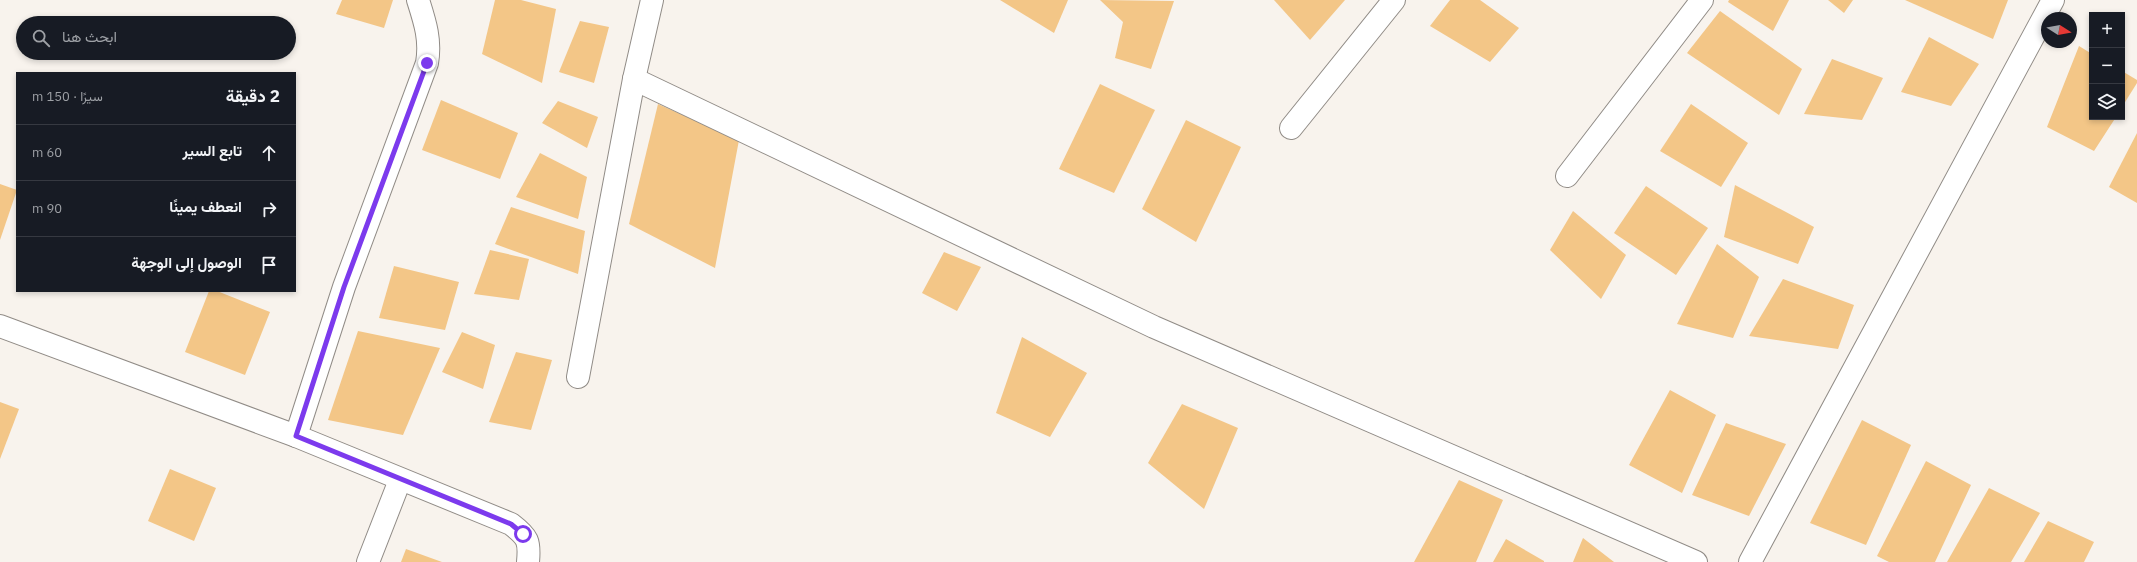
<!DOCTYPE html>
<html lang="ar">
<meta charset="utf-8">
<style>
:root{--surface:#171b24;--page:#242831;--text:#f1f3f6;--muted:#9ea1a6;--line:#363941}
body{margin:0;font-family:"IBM Plex Sans",Vazirmatn,sans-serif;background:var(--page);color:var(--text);direction:rtl}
.controls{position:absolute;right:12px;top:12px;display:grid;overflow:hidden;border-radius:0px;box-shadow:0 2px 6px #0003}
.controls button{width:36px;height:36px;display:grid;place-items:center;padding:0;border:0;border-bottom:1px solid var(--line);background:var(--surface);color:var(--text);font:20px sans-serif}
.compass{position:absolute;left:2041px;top:12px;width:36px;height:36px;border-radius:50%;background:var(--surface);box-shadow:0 2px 6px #0003;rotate:101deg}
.stop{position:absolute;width:12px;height:12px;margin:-9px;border:3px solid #7c3aed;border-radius:50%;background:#fff}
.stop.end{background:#7c3aed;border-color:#fff;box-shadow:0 1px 4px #0008}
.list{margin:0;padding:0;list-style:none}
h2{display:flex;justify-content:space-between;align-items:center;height:52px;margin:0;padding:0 16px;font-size:17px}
h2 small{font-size:13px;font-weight:400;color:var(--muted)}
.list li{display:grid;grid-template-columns:26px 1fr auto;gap:12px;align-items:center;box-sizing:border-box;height:56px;padding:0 16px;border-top:1px solid var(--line)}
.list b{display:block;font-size:15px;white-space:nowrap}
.list em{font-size:13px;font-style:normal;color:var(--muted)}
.icon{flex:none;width:22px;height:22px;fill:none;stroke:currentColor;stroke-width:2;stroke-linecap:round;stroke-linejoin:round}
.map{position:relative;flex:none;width:2137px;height:562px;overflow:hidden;direction:ltr}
.search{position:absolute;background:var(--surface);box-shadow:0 2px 6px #0003;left:16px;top:16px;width:280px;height:44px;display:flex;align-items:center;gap:10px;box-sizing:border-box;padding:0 14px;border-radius:22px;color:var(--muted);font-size:15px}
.panel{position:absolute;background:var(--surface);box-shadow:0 2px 6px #0003;left:16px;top:72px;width:280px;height:220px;border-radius:0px;direction:rtl}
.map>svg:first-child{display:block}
.building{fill:#f3c687}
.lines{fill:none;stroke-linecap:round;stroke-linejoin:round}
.minor-casing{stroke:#918c87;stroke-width:24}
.minor{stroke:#fff;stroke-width:22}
.route{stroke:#7c3aed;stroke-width:5}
</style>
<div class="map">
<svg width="2137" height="562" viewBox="0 0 2137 562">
<rect width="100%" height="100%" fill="#f8f3ed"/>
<g class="building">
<path d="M342 0H393L384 28 336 14Z"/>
<path d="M495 0H521L556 9 542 83 482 54Z"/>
<path d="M1000 0H1068L1054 33Z"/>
<path d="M1100 0 1174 1 1151 69 1115 58 1123 22Z"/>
<path d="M1274 0H1345L1310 40Z"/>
<path d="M1450 0H1480L1519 28 1490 62 1430 26Z"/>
<path d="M1729 0H1789L1773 31 1728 2Z"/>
<path d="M1828 0H1853L1844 13Z"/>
<path d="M1905 0H2008L1993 39Z"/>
<path d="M1720 11 1802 69 1779 115 1687 53Z"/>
<path d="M580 21 609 27 594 83 559 72Z"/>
<path d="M1929 37 1979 64 1951 106 1901 92Z"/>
<path d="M2079 46 2092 54V117H2116L2094 151 2047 127Z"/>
<path d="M1832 59 1883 78 1862 120 1804 114Z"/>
<path d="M2122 71 2137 80V83L2122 107Z"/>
<path d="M1100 84 1155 110 1114 193 1059 169Z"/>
<path d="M441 100 518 133 500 179 422 150Z"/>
<path d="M558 101 598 117 587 148 542 123Z"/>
<path d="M658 104 739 140 715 268 629 224Z"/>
<path d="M1691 104 1748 143 1721 187 1660 151Z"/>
<path d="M1186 120 1241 147 1196 242 1142 209Z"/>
<path d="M2137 133V203L2109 187Z"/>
<path d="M540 153 587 177 578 219 516 197Z"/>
<path d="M0 184 17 190 0 240Z"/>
<path d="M1735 185 1814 227 1798 264 1724 237Z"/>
<path d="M1646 186 1708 228 1676 275 1614 233Z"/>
<path d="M511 207 585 231 578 274 495 244Z"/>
<path d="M1573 211 1626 255 1601 299 1550 250Z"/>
<path d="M1717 244 1759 277 1733 338 1677 324Z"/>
<path d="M490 250 529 259 519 300 474 294Z"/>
<path d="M944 252 981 267 957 311 922 293Z"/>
<path d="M394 266 459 282 445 330 379 318Z"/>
<path d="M1783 279 1854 305 1838 349 1749 336Z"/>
<path d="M209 291H217L270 312 245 375 185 352Z"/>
<path d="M358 331 440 348 403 435 328 420Z"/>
<path d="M462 332 495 345 483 389 442 372Z"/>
<path d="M1022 337 1087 373 1050 437 996 413Z"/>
<path d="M516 352 552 360 531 430 489 422Z"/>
<path d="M1670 390 1716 415 1682 493 1629 465Z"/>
<path d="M0 402 19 409 0 459Z"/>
<path d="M1182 404 1238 428 1204 509 1148 463Z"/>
<path d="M1862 420 1911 445 1866 545 1810 523Z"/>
<path d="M1726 423 1786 444 1749 516 1692 495Z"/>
<path d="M1926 461 1971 485 1935 562H1889L1877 556Z"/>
<path d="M170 469 216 488 194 541 148 521Z"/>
<path d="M1459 480 1503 500 1476 562H1414Z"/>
<path d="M1989 488 2040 513 2011 562H1947Z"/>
<path d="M2048 521 2094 542 2084 562H2024Z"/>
<path d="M1583 538 1614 562H1573Z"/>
<path d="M1506 539 1544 561V562H1493Z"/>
<path d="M406 549 442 562H401Z"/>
</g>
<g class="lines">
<g class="minor-casing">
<g id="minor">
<path d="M634 79 1154 327 1696 562"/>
<path d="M1291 128 1394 0"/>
<path d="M1567 176 1702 0"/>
<path d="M0 326 296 436 511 524C528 537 530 541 528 562"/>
<path d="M578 377 634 79 652 0"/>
<path d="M296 436 344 287 427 63C431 40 425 22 418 0"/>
<path d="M368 562 400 480"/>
<path d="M1750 562 2053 0"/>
</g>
</g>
<use href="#minor" class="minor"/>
</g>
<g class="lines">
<path class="route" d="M427 63 344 287 296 436 511 524 523 534"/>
</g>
</svg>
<div class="controls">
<button>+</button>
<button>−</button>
<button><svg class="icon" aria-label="layers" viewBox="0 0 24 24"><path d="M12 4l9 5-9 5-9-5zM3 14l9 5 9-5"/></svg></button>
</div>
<svg class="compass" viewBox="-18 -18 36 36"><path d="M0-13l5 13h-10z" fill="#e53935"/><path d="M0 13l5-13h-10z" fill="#9ea1a6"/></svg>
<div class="stop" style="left:523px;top:534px"></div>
<div class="stop end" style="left:427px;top:63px"></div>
<div class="search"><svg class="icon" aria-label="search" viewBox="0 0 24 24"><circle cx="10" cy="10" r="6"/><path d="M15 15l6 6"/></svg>ابحث هنا</div>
<section class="panel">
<h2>2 دقيقة<small>سيرًا · 150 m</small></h2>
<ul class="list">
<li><svg class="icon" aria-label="ahead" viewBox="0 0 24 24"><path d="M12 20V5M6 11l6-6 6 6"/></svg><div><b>تابع السير</b></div><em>60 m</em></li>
<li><svg class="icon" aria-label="right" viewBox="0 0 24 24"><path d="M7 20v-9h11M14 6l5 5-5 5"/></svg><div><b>انعطف يمينًا</b></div><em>90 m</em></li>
<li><svg class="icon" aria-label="arrive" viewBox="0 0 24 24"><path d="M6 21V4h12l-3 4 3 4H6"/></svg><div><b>الوصول إلى الوجهة</b></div></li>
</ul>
</section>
</div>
